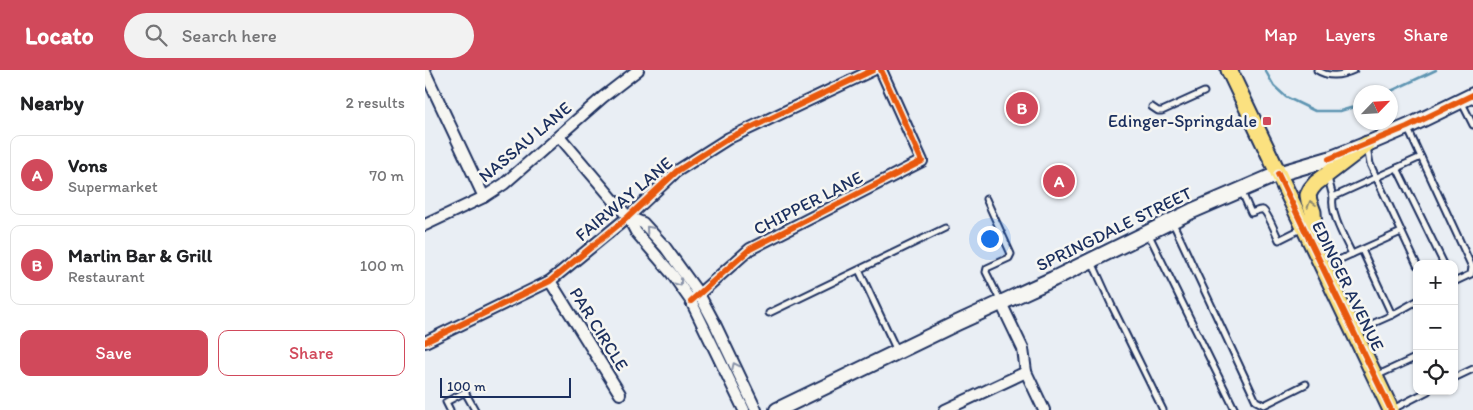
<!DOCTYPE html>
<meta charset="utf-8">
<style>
:root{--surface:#fff;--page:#f2f2f2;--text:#202124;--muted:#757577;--line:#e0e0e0;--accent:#d1495b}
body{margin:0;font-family:Itim,sans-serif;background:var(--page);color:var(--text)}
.controls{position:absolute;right:15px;bottom:15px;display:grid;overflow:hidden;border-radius:10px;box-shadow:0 1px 4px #0004}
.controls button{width:45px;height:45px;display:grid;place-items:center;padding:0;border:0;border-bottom:1px solid var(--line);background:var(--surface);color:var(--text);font:25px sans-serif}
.compass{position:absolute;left:928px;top:15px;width:45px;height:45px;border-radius:50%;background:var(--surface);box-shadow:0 1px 4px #0004;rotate:65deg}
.scale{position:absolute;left:15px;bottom:12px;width:131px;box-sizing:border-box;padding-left:5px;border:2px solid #1b2f5e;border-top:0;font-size:14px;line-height:18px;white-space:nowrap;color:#1b2f5e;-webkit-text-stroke:4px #f6f6f2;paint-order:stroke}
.you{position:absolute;left:564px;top:168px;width:18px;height:18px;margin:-12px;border:4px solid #fff;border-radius:50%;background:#1a73e8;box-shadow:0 0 0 8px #1a73e833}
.badge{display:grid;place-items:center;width:32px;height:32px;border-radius:50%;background:var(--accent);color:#fff;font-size:16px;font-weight:700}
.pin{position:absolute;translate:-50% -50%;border:2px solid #fff;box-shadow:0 1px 5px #0006}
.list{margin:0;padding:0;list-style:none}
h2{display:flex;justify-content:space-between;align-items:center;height:65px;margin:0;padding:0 20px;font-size:21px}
h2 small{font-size:16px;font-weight:400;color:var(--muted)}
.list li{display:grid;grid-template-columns:32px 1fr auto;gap:15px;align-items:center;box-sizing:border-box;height:80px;margin:0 10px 10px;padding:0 10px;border:1px solid var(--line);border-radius:10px}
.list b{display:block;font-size:19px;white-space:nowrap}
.list p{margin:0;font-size:16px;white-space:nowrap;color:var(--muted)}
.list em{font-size:16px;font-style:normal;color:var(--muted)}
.actions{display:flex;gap:10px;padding:15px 20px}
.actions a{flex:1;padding:11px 0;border:1px solid var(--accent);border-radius:10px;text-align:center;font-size:18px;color:var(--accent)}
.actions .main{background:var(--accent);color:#fff}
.icon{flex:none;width:28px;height:28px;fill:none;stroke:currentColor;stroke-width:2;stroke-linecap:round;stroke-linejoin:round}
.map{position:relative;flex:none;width:1048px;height:340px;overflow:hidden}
header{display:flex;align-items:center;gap:30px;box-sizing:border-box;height:70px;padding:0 25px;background:var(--accent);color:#fff}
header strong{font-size:24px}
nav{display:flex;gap:28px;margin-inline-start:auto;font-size:18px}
.search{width:350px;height:45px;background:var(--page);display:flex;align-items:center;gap:12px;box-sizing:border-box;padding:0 18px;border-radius:28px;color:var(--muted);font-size:19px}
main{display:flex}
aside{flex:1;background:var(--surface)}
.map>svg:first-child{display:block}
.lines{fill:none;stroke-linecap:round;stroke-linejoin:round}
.stream{stroke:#5e95b2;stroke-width:2.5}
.lane-casing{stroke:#1b2f5e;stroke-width:9}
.street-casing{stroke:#1b2f5e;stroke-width:14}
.secondary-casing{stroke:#1b2f5e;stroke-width:18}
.primary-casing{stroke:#1b2f5e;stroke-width:19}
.lane{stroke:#f6f6f2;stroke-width:5}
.street{stroke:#f6f6f2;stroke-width:10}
.secondary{stroke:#f6f6f2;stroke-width:14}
.primary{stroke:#fbe180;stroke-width:15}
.cycleway-casing{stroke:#f6f6f2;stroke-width:9}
.cycleway{stroke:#e8590c;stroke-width:6}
.oneway{stroke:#8b886f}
.oneway2{stroke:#8892a8}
.poi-dot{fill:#d1495b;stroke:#f6f6f2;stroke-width:2}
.labels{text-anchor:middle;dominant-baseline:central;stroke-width:5;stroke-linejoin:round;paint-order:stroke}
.poi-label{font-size:18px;fill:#1b2f5e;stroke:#f6f6f2;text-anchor:end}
.street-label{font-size:18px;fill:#1b2f5e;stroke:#f6f6f2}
</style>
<header>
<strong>Locato</strong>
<div class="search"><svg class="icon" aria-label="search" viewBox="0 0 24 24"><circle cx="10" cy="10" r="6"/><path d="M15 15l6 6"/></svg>Search here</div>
<nav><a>Map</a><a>Layers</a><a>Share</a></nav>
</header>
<main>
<aside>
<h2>Nearby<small>2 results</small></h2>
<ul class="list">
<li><span class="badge">A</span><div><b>Vons</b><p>Supermarket</p></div><em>70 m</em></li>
<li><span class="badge">B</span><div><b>Marlin Bar &amp; Grill</b><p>Restaurant</p></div><em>100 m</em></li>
</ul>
<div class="actions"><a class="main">Save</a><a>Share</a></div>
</aside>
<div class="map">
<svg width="1048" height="340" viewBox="0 0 1048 340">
<rect width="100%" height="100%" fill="#e9eef4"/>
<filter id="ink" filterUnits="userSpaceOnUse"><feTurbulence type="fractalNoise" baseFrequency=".02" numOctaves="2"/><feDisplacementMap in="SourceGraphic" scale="10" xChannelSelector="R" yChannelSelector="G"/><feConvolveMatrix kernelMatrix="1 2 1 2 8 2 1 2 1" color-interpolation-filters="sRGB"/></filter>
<g filter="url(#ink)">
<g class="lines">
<g class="stream">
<path d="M840 0 849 16 861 27 890 41H915L936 35"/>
<path d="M964 22 1011 0"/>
</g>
<g class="lane-casing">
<g id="lane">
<path d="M892 0C904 8 916 6 929 0"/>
<path d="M1036 31 1048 55"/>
<path d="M727 37 733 41H737L779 22"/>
<path d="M983 59 1047 197 1046 204 1029 212"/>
<path d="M942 77 945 94 992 195"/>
<path d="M972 98 1019 194"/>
<path d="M903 108 908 127"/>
<path d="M816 120 826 143C830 142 834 139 838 140 843 143 851 164 854 170L878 158"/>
<path d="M561 129 586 184 584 188 562 198 561 202 576 232"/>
<path d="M747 151 831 331 839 335 881 314"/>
<path d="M723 163 810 340"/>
<path d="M937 180 967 245"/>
<path d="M927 184C920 169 905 144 908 127L996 87"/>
<path d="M667 192 687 236 738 340"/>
<path d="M898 197 976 162"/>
<path d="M434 200 472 281"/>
<path d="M344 243 520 158"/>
<path d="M931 261 967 245 992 231"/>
<path d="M951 306 992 287"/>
<path d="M1029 308 1048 299"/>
<path d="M968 339 1003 321"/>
<path d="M25 340 21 332 40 322 50 340"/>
</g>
</g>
<g class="street-casing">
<g id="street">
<path d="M0 2 59 127"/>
<path d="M134 66 203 147 211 162 247 204 266 231 319 340"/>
<path d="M203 147 218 153 240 177 274 224 289 252 331 340"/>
<path d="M0 155 59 127 79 114 178 27 213 0"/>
<path d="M125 211 195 324"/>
<path d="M266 231 325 179 497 91 456 0"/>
<path d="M576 233 598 279 601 302 619 340"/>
<path d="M0 272 125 211 203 147 252 101 304 68 448 0"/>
<path d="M520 340 601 302"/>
</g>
</g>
<g class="secondary-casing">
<path id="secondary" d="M352 340 532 253 628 209 767 141 853 104 904 89 942 74 982 57 1048 25"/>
</g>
<g class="primary-casing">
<g id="primary">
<path d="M804 0 966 340"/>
<path d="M890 175 888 142 884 131 883 125 886 119 891 113 942 74"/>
</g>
</g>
<use href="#lane" class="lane"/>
<use href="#street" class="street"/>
<use href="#secondary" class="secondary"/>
<use href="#primary" class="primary"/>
<g class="cycleway-casing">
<g id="cycleway">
<path d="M904 89 982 57 1048 25"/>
<path d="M853 104 966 340"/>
<path d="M266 231 325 179 497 91 456 0"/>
<path d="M0 272 125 211 203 147 252 101 304 68 448 0"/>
</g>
</g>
<use href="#cycleway" class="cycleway"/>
</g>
<defs><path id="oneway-chevron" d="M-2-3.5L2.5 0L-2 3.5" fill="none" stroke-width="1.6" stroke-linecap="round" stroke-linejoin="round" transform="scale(1.25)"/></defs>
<use class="oneway" href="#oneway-chevron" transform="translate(886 134) rotate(-108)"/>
<g class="oneway2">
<use href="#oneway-chevron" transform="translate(224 159) rotate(-131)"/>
<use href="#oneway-chevron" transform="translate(254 213) rotate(54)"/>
<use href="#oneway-chevron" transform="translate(310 296) rotate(-115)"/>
</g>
</g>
<rect class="poi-dot" x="837" y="46" width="10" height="10" rx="2.5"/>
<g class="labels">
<g class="poi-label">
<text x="832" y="51">Edinger-Springdale</text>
</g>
<g class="street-label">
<text transform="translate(100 72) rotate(-40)">NASSAU LANE</text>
<text transform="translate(199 129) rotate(-40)">FAIRWAY LANE</text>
<text transform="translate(383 133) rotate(-27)">CHIPPER LANE</text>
<text transform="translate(689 159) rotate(-26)">SPRINGDALE STREET</text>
<text transform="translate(923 216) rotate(64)">EDINGER AVENUE</text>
<text transform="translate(174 259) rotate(58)">PAR CIRCLE</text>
</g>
</g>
</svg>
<div class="controls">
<button>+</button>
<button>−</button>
<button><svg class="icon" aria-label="locate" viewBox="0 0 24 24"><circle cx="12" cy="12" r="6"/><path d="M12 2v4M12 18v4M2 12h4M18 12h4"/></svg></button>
</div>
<svg class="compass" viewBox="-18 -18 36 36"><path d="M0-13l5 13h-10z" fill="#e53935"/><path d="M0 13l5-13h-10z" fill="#757577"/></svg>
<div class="scale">100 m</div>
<div class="you"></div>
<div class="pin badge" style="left:634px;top:111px">A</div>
<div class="pin badge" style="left:597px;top:38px">B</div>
</div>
</main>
